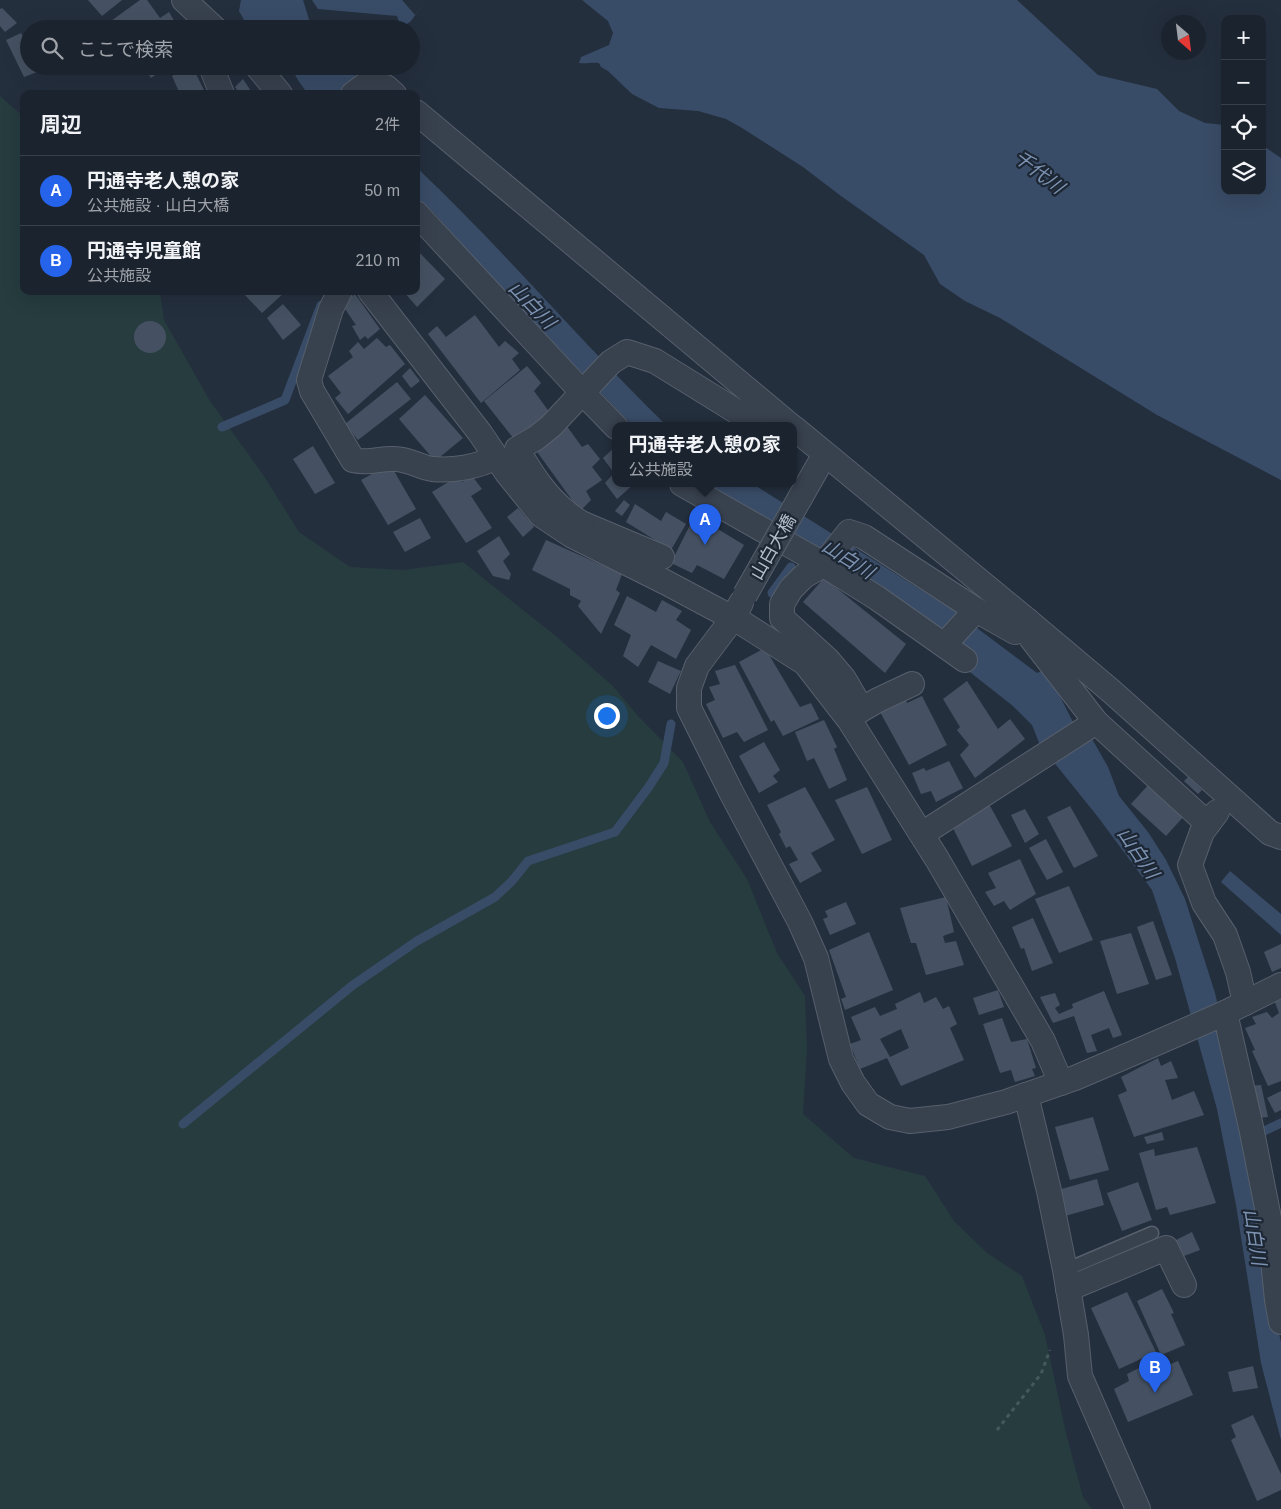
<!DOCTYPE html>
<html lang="ja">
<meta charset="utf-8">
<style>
:root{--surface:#1b232e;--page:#282f3a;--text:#f1f3f6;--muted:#a0a4aa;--line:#39404a;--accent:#2563eb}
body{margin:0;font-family:Helvetica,"Noto Sans JP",sans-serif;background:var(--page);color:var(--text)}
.controls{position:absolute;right:15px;top:15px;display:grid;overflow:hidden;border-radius:10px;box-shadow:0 5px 20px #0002}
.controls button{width:45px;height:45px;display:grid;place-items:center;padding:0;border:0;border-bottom:1px solid var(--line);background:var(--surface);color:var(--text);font:25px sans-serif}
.compass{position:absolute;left:1161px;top:15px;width:45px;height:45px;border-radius:50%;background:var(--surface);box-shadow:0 5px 20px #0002;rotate:152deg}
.you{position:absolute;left:606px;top:715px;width:18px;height:18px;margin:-12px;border:4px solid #fff;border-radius:50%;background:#1a73e8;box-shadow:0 0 0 8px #1a73e833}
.badge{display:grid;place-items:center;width:32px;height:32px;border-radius:50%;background:var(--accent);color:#fff;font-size:16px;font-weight:700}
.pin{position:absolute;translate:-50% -41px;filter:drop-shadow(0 1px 2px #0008)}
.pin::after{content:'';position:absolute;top:26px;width:18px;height:15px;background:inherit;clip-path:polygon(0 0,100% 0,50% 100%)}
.popup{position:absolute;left:612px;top:422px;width:185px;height:65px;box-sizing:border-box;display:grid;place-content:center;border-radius:10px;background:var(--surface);filter:drop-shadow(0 1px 4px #0005);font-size:16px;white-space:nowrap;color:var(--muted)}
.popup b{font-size:19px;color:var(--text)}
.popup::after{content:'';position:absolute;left:50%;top:100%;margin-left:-10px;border:10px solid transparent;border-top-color:var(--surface)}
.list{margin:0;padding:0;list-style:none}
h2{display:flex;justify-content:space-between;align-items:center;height:65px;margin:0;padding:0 20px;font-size:21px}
h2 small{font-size:16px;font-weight:400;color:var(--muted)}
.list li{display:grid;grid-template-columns:32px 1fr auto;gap:15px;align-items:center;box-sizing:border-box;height:70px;padding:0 20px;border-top:1px solid var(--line)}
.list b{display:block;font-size:19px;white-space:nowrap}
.list p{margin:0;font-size:16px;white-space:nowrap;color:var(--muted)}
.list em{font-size:16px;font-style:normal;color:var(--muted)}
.icon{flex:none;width:28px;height:28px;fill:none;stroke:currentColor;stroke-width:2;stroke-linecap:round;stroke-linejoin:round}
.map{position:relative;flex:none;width:1281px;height:1509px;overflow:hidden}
.search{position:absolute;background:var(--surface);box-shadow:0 5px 20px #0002;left:20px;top:20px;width:400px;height:55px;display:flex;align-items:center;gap:12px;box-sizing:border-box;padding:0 18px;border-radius:28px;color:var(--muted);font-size:19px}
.panel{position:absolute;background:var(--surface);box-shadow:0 5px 20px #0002;left:20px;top:90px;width:400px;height:205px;border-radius:10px}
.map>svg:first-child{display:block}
.green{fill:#263c3f}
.water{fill:#394c67}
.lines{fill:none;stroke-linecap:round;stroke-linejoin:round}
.stream{stroke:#394c67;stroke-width:9}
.river{stroke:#394c67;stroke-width:49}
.building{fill:#455162;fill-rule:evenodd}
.service-casing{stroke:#565f6c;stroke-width:15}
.minor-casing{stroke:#565f6c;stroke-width:26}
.path{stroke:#44595c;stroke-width:3;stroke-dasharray:4 4;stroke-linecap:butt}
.service{stroke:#38414e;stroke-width:12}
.minor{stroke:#38414e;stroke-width:24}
.minor-bridge-casing{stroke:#565f6c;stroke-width:26;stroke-linecap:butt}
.minor-bridge{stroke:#38414e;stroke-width:24}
.labels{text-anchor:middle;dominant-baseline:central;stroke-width:4.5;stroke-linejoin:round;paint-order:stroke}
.street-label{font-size:18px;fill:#b4bcc9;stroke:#1d2633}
.water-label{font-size:19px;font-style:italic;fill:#7c92b1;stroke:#1d2633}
</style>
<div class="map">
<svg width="1281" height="1509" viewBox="0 0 1281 1509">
<rect width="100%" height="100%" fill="#242f3e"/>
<path class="green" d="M0 96 24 117V291H160L164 320 210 401 264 476 299 532 350 567 403 570 463 562 557 637 613 686 638 716 683 762 710 822 747 879 777 953 805 996 807 1049 803 1114 854 1158 925 1176 954 1221 987 1253 1022 1276 1045 1335 1066 1433 1083 1497 1092 1509H0Z"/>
<g class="water">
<path d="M241 0H303L312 29H249L239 11Z"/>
<path d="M312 0H402L415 15 426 0 411 21 401 28 397 16 318 9Z"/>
<path d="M582 0H1017L1098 75 1157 89 1179 111 1205 123 1225 125V191H1262V145L1281 158V480L1157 415 1000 318 965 301 940 284 924 255 841 196 803 167 742 128 726 119 698 111 659 108 632 94 608 71 601 67 599 63C591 62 586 64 579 63L581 57 609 45 613 33 608 21Z"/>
<path d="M416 167C504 250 581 342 667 426H633L502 290 434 213 416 197Z"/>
<path d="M703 484H753L953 610 1037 673 1046 669 1074 724 1091 737 1108 767 1119 796 1148 832 1166 860 1185 899 1215 993 1244 1120 1273 1308 1281 1342V1440L1261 1363 1236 1205 1217 1109 1175 958 1152 890 1098 817 1040 745 1032 725 1013 706 966 669Z"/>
<path d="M1230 871 1281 914V935L1221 882Z"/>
</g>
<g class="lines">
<g class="stream">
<path d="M222 427 285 400 321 305"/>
<path d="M772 593 791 567"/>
<path d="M183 1124 353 985 417 941 495 897 512 881 528 861 615 832 648 788 664 763 671 724"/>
<path d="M1258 1134 1281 1123"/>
</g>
<path class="river" d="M318 66 338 94"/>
</g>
<g class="building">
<path d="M88 0H122L102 16Z"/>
<path d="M140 0H147L160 18 169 12 179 29H116L111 21Z"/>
<path d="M2 8 17 23 5 32 0 26V9Z"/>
<path d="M21 33 29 47V66H40L42 70 24 77 6 40Z"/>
<path d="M143 66H169L151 78Z"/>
<path d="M188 66H190L193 75 196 74 206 94H180L172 76Z"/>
<path d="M243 79 253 94H240L235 87Z"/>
<path d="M416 249 445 279 417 307 403 291H416Z"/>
<path d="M241 291H282L284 293 262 313Z"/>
<path d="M355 294 380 329 368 339 365 336 360 340 352 326 356 325 341 303Z"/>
<path d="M283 304 301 325 283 340 267 318Z"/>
<path d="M475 315 499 347 505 341 519 353 512 359 520 370 481 403 428 334 437 326 446 337Z"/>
<circle cx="150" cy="337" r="16"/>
<path d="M377 338 386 347 390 345 405 364 348 414 335 398 341 393 328 376 353 357 349 351 358 342 364 349Z"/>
<path d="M527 366 541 383 534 391 550 413 514 439 484 401Z"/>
<path d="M410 368 420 381 411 388 402 376Z"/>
<path d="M397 382 411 399 358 440 345 424Z"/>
<path d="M425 395 463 438 435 461 399 419Z"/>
<path d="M566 425 582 447 588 444 600 459 592 467 602 480 586 491 591 500 580 511 535 449Z"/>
<path d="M313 446 335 483 315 494 293 459Z"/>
<path d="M616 446V484H634L617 499 605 483 614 473 603 458Z"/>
<path d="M390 464 416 509 388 525 361 480Z"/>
<path d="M458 476 462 482 472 476 482 489 471 496 492 528 466 543 432 492Z"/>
<path d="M624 500 630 505 622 516 615 511Z"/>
<path d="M635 504 661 521 666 512 686 524 671 550 626 522Z"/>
<path d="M518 508 534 527 523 537 507 517Z"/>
<path d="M695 515 744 545 724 579 697 565 692 573 671 563Z"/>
<path d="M420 518 431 538 405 552 393 532Z"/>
<path d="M499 536 510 554 503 561 511 574 509 580 493 576 477 551Z"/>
<path d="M546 540 622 574 616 590 620 593 601 634 578 606 581 601 570 595V589L532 570Z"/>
<path d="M824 578 906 644 885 673 803 602Z"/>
<path d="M627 596 656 612 662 600 682 611 676 620 691 630 676 659 651 645 638 667 623 656 631 635 614 625Z"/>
<path d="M765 648 800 707 811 703 819 719 783 736 774 720 771 722 739 662Z"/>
<path d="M658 661 681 671 670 694 648 682Z"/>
<path d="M735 665 768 730 744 742 737 732 723 738 706 704 715 700 709 687 720 684 715 671Z"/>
<path d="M967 681 998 729 1010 719 1025 739 975 778 960 755 969 745 957 730 960 727 943 699Z"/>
<path d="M904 696 907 703 922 696 947 745 909 765 879 710Z"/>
<path d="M824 720 837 747 834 749 847 780 829 789 814 758 807 761 795 732Z"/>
<path d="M764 742 780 770 773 776 778 782 759 793 739 756Z"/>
<path d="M949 761 963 788 936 802 931 791 921 794 912 773 924 768 926 771Z"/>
<path d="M1188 777 1202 790 1198 794 1184 781Z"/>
<path d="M1150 783 1185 815 1166 836 1131 804Z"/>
<path d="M805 787 835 840 811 853 822 871 800 883 789 864 798 860 790 846 786 848 779 834 781 832 767 805Z"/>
<path d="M867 787 892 840 862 854 835 800Z"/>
<path d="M989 804 1012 846 972 866 951 824Z"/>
<path d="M1070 806 1098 856 1074 868 1047 817Z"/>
<path d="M1025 809 1039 834 1025 843 1011 815Z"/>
<path d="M1046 839 1063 872 1047 880 1029 848Z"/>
<path d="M1020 859 1036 894 1010 910 1004 901 994 906 985 892 996 888 988 873Z"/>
<path d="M1069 886 1093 940 1059 953 1035 899Z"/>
<path d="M946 897 954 932 943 936 945 943 956 941 964 965 926 975 916 943H911L900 908Z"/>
<path d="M846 902 856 924 830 935 823 919 828 917 825 911Z"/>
<path d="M1033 918 1053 963 1032 971 1024 948 1021 949 1012 927Z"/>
<path d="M1153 921 1172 975 1156 980 1137 927Z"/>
<path d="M869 932 893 990 845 1010 841 999 846 997 829 950Z"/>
<path d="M1131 933 1149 984 1117 994 1100 941Z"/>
<path d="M1281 944V968L1272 972 1264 952Z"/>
<path d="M998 990 1004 1007 979 1015 973 998Z"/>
<path d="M1104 991 1122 1035 1113 1038 1109 1028 1091 1035 1097 1051 1087 1053 1074 1016 1053 1023 1040 997 1055 993 1060 1005 1055 1008 1059 1014 1073 1008 1072 1004Z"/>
<path d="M920 992 924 1003 936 997 943 1009 949 1006 957 1024 950 1028 964 1060 901 1086 887 1058 860 1069 850 1044 861 1040 851 1017 875 1007 880 1016 897 1009 895 1004ZM901 1029 909 1048 890 1057 880 1039Z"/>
<path d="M1281 997V1081L1268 1086 1252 1051 1255 1050 1245 1028 1256 1024 1252 1017 1267 1012 1272 1018 1279 1013 1274 1000Z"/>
<path d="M1002 1018 1011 1042 1027 1039 1036 1068 1032 1069 1035 1076 1015 1082 1011 1070 1000 1073 983 1024Z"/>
<path d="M1158 1058 1161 1066 1171 1061 1178 1078 1165 1080 1172 1100 1194 1091 1204 1115 1134 1137 1118 1095 1127 1091 1121 1077Z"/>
<path d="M1261 1085 1268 1117 1257 1118 1248 1086Z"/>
<path d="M1281 1091V1110L1275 1113 1267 1098Z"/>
<path d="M1093 1117 1109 1170 1070 1180 1055 1127Z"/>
<path d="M1162 1132 1164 1140 1147 1144 1144 1137Z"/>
<path d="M1197 1147 1216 1203 1170 1215 1167 1207 1156 1210 1139 1153 1154 1149 1155 1156Z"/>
<path d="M1097 1179 1104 1205 1065 1216 1058 1190Z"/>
<path d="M1138 1182 1152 1220 1122 1231 1107 1193Z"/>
<path d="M1192 1232 1200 1250 1184 1256 1176 1240Z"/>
<path d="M1162 1289 1174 1313 1171 1314 1185 1345 1161 1355 1137 1301Z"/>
<path d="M1127 1292 1156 1352 1119 1369 1091 1308Z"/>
<path d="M1153 1361 1157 1370 1178 1361 1193 1395 1128 1422 1114 1389 1129 1381 1127 1374Z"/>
<path d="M1253 1366 1258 1388 1233 1392 1228 1372Z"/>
<path d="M1253 1415 1281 1474V1490L1257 1501 1231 1440 1236 1437 1231 1425Z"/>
</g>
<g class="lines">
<g class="service-casing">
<path id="service" d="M1065 1270 1152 1233"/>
</g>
<g class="minor-casing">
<g id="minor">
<path d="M184 0 215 29"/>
<path d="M211 66 222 94"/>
<path d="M257 66 280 94"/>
<path d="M353 94 365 85 386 87 394 94"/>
<path d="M416 112 791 426"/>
<path d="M416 213 582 392 616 427"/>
<path d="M340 291 331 309 309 380 312 391 353 460C371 464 379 458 395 459 408 459 420 467 432 469 453 471 478 467 496 457"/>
<path d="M370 291 480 433 507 473 541 515 571 535 665 582 742 623 805 663 850 721 937 859 1043 1041 1061 1083"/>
<path d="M794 428 1028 621 1111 691 1270 833 1281 837"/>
<path d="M682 484 816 560 877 598 965 660"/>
<path d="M800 498 825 454"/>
<path d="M581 523 662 557"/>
<path d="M580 527 581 523C551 504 535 480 517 449L536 438 551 426 611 362 627 352 655 361 760 426"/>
<path d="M741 603 733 618 697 666 689 688V708L731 792 800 922 816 958 841 1059 853 1083 868 1104 890 1117 910 1121 948 1117 1006 1102 1075 1078 1152 1045 1225 1013 1281 985"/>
<path d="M1029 627 1031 638 1096 722"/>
<path d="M944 645 976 610"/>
<path d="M861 708 844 679 827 659 782 618V604L791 589 804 576 823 565 849 532 864 537 976 610 1015 632 1028 621"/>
<path d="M849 717 878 700 912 684"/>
<path d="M1217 812 1202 832 1190 865 1204 903 1225 935 1238 972 1245 1003"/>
<path d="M922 834 1096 722 1208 824"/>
<path d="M1225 1013 1251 1127 1269 1218 1277 1300 1281 1322"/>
<path d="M1026 1095 1049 1191 1065 1270 1076 1335 1080 1376 1138 1509"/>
<path d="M1068 1289 1166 1248 1184 1285"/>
</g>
</g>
<path class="path" d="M997 1430 1041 1374 1050 1350"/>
<use href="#service" class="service"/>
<use href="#minor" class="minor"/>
<g class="minor-bridge-casing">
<path id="minor-bridge" d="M745 595 800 498"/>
</g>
<use href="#minor-bridge" class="minor-bridge"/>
</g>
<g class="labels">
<g class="street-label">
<text transform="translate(773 547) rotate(-60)">山白大橋</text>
</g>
<g class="water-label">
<text transform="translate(1039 172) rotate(38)">千代川</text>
<text transform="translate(532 305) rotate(46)">山白川</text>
<text transform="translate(848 559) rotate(32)">山白川</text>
<text transform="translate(1138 853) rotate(56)">山白川</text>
<text transform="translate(1255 1237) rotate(81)">山白川</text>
</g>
</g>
</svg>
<div class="controls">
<button>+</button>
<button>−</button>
<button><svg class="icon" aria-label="locate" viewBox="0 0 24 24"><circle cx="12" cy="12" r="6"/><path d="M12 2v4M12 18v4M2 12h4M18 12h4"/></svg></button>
<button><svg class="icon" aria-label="layers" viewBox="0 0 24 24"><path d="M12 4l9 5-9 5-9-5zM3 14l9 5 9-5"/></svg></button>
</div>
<svg class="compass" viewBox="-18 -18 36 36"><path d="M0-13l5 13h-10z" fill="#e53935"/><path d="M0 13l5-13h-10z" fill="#a0a4aa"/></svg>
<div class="you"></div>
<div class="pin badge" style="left:705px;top:545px">A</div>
<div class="popup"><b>円通寺老人憩の家</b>公共施設</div>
<div class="pin badge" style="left:1155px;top:1393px">B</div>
<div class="search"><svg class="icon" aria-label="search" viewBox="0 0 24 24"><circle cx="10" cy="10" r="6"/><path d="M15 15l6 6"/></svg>ここで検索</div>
<section class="panel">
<h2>周辺<small>2件</small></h2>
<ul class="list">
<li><span class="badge">A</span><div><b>円通寺老人憩の家</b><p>公共施設 · 山白大橋</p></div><em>50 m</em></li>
<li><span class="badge">B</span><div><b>円通寺児童館</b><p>公共施設</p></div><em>210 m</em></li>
</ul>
</section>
</div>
